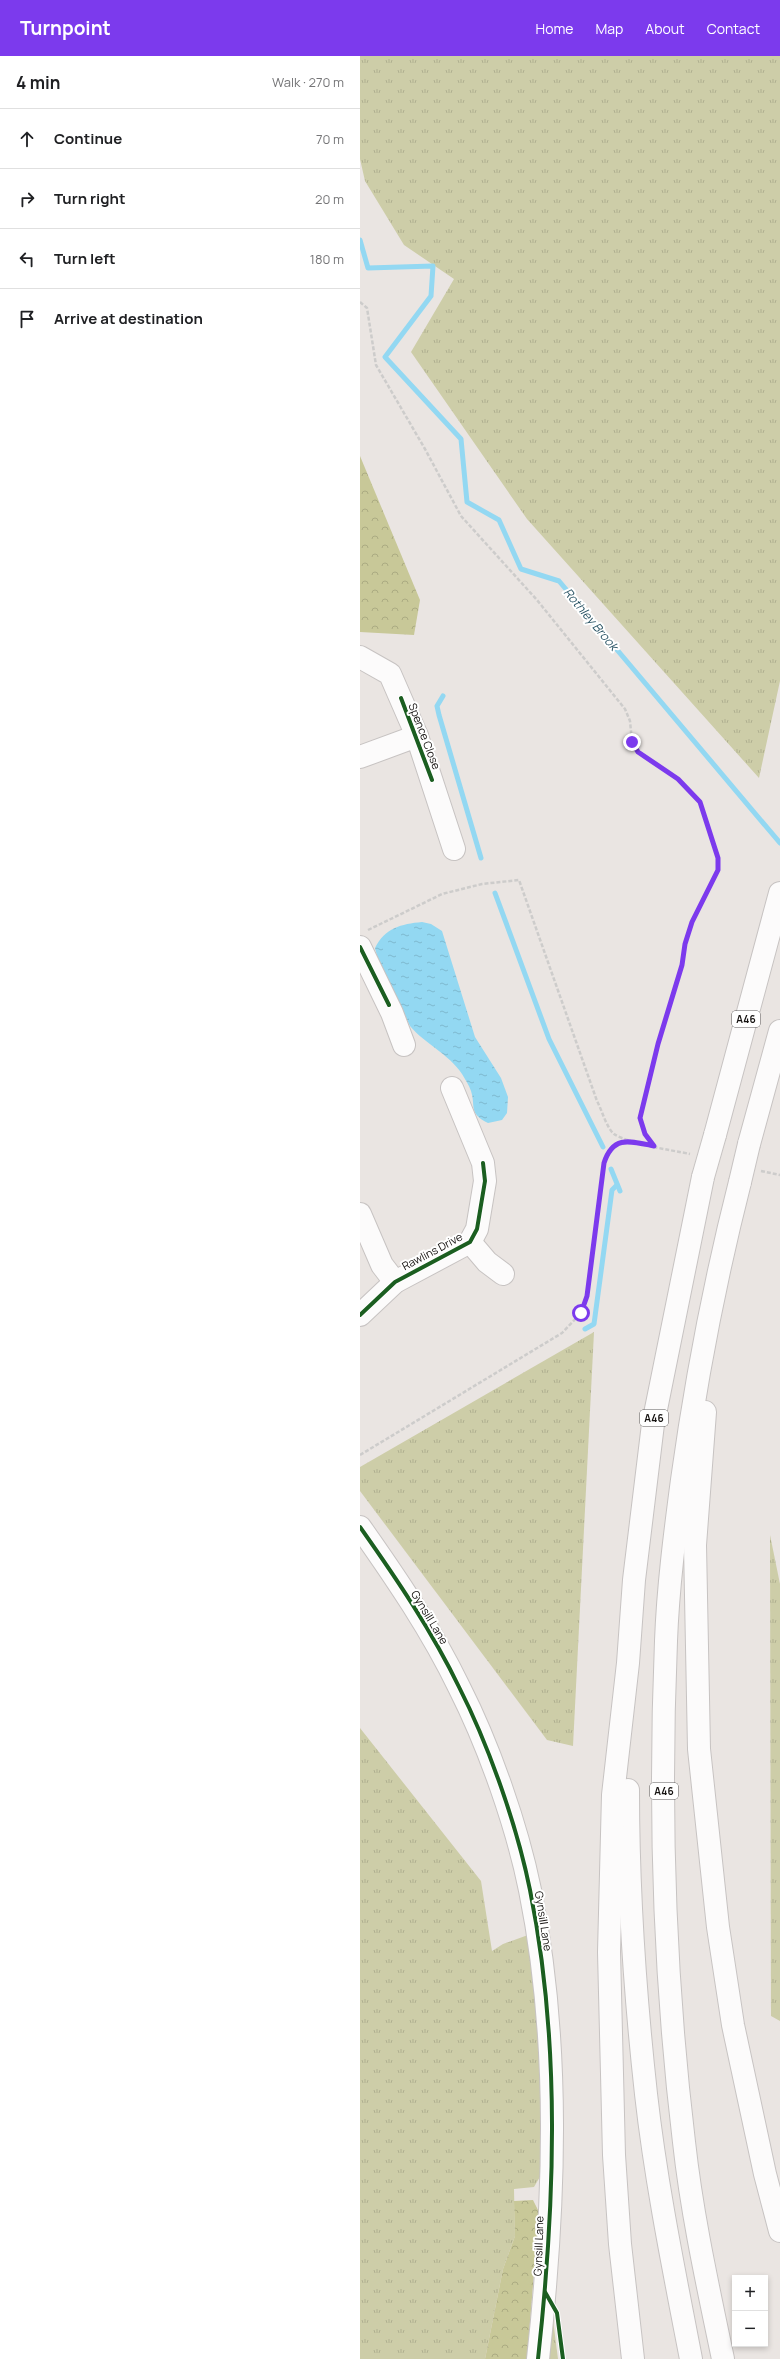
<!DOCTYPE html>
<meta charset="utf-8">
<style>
:root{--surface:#fff;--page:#f2f2f2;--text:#202124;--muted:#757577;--line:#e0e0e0;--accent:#7c3aed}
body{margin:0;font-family:Manrope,sans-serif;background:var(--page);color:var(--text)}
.controls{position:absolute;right:12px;bottom:12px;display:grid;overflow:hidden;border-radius:0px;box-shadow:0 2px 6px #0003}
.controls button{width:36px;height:36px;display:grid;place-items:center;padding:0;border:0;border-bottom:1px solid var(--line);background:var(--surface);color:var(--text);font:20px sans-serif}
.stop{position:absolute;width:12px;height:12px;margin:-9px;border:3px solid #7c3aed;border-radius:50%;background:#fff}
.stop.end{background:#7c3aed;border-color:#fff;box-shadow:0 1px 4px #0008}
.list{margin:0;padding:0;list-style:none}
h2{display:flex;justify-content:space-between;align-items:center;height:52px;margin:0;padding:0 16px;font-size:17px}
h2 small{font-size:13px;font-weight:400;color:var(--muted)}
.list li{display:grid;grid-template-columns:26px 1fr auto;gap:12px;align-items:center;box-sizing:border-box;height:60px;padding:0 16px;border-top:1px solid var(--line)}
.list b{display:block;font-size:15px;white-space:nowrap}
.list em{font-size:13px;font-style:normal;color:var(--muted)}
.icon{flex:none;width:22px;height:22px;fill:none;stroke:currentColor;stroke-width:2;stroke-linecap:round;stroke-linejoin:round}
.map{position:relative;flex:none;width:420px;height:2303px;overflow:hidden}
header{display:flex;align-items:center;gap:24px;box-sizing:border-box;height:56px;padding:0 20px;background:var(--accent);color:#fff}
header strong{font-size:19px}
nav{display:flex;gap:22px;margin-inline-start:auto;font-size:14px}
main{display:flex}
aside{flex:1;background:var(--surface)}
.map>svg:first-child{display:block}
.grass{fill:url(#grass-tufts)}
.forest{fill:url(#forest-crowns)}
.water{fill:url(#water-ripples)}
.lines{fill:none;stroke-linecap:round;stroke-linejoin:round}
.stream{stroke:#93d8f2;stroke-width:5}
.minor-casing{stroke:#c7c3c2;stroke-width:24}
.highway-casing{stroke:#c7c3c2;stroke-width:24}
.path{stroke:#cdcccb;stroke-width:2.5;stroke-dasharray:4 2;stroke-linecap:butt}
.minor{stroke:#fcfbfb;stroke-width:22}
.highway{stroke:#fcfbfb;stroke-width:22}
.highway-bridge-casing{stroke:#c7c3c2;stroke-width:24;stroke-linecap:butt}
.highway-bridge{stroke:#fcfbfb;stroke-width:22}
.cycleway-casing{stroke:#fff;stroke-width:6}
.cycleway{stroke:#1b5e20;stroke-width:4}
.route{stroke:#7c3aed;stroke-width:5}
.labels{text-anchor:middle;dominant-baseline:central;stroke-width:4;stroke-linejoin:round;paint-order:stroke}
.shield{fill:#fff;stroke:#5b5958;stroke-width:1}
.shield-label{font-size:10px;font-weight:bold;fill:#151210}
.street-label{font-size:11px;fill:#151210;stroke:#fff}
.water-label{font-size:12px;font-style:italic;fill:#265162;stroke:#fff}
</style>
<header>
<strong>Turnpoint</strong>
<nav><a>Home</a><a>Map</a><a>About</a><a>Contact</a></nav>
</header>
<main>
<aside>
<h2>4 min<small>Walk · 270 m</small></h2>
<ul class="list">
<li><svg class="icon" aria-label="ahead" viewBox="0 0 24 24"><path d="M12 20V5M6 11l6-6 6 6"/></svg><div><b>Continue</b></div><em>70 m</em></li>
<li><svg class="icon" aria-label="right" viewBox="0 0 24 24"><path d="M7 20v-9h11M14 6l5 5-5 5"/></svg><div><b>Turn right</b></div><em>20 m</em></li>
<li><svg class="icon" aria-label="left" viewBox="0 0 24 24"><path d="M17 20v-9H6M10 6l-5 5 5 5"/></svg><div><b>Turn left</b></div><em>180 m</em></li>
<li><svg class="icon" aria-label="arrive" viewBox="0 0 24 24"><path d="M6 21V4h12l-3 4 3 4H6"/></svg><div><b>Arrive at destination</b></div></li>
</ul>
</aside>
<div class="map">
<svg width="420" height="2303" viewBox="0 0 420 2303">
<defs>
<pattern id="grass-tufts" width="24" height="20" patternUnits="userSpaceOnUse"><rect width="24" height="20" fill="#cdcda8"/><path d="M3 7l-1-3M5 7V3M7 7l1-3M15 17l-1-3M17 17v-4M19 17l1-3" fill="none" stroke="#afaf90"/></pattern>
<pattern id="forest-crowns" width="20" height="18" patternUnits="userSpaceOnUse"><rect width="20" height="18" fill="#c8c898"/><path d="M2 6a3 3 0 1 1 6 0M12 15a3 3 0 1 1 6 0" fill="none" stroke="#abab82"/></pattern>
<pattern id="water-ripples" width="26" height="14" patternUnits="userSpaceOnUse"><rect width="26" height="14" fill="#93d8f2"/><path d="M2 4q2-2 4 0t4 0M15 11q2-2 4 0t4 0" fill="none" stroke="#7eb8ce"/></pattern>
</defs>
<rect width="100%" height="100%" fill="#eae5e2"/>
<g class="grass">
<path d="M0 0H420V625L399 722 167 463 51 296 94 223 44 189 5 125 0 103Z"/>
<path d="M234 1276 213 1690 187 1684 0 1435V1411Z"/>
<path d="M410 1479 420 1528V1965L411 1960Z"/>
<path d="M0 1672 121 1825 132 1895 143 1888 168 1879 175 1933 180 1990 181 2119 174 2131 154 2133 155 2180 143 2213 125 2303H0Z"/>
<path d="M193 2264 198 2303H189Z"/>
</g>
<g class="forest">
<path d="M0 400 60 544 54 579 0 576Z"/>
<path d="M173 2144 179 2156 167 2303H125L143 2213 155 2180 154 2145Z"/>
</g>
<path class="water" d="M62 866 71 868 82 875 115 981 141 1022 148 1041 147 1057 142 1064 128 1067C108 1057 116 1051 111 1035 109 1029 105 1023 102 1018 89 998 65 988 50 970L17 900 15 892C25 872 41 868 62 866Z"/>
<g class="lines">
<g class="stream">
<path d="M0 184 8 212 73 210 71 240 25 301 101 383 107 446 139 464 161 513 199 525 420 787"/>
<path d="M83 640 77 650 79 659 121 802"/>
<path d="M135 837 189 983 243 1091"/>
<path d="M251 1113 260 1135"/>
<path d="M225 1273 234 1268 252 1134 257 1129"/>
</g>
<g class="minor-casing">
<g id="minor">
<path d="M0 601 30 618 57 680 94 793"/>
<path d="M0 701 57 680"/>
<path d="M0 891 32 957 44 989"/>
<path d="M0 1158 22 1209 35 1226"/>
<path d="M110 1186 127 1206 143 1218"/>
<path d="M0 1259 35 1226 110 1186 117 1173 125 1125 123 1107 92 1032"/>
<path d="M0 1471C36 1522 72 1575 99 1631 129 1690 157 1770 170 1834 201 1987 195 2149 178 2303"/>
</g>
</g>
<g class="highway-casing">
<g id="highway">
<path d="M355 1079 420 837"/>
<path d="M389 1088 420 975"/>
<path d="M345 1356 335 1489 339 1693 358 1871 373 1969 405 2118 420 2175"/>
<path d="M268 1734C268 1836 275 1938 286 2038 296 2127 314 2215 331 2303"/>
<path d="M273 2303 260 2188 254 2099 249 1896 253 1739 268 1607 274 1524 293 1368 343 1121"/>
<path d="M363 2303C348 2231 332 2159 324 2086 304 1920 299 1751 306 1585 308 1531 315 1477 322 1424 336 1323 355 1224 380 1126"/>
</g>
</g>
<g class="path">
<path d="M0 246 7 252 16 309 65 393 101 460 177 544 265 653 270 665 272 686 278 696 318 723 340 746 358 802V814L332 866 325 888 322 909 298 988 279 1062 285 1078 294 1090"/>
<path d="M8 874 82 838 122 828 159 824 237 1045C242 1054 246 1071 254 1078 269 1088 311 1094 330 1098"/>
<path d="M401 1115 420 1119"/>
<path d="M0 1399 202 1277 221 1257 227 1240 244 1107C249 1089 254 1088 271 1085"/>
</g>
<use href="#minor" class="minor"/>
<use href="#highway" class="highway"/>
<g class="highway-bridge-casing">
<g id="highway-bridge">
<path d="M343 1121 355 1079"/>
<path d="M380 1126 389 1088"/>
</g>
</g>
<use href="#highway-bridge" class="highway-bridge"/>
<g class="cycleway-casing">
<g id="cycleway">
<path d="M41 642 72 724"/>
<path d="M0 891 29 949"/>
<path d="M0 1259 35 1226 110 1186 117 1173 125 1125 123 1107"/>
<path d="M0 1471C36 1522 72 1575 99 1631 129 1690 157 1770 170 1834 201 1987 195 2149 178 2303"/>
<path d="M185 2236 197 2257 203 2303"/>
</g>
</g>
<use href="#cycleway" class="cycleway"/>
</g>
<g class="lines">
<path class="route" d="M221 1257 227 1240 244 1107C253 1079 270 1085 294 1090L285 1078 280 1062 298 988 322 909 325 888 332 866 358 814V802L340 746 318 723 278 696 272 686"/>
</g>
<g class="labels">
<g class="shield">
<rect x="372" y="955" width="28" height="16" rx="3"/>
<rect x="280" y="1354" width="28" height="16" rx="3"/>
<rect x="290" y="1727" width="28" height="16" rx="3"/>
</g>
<g class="shield-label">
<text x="386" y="963">A46</text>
<text x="294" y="1362">A46</text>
<text x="304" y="1735">A46</text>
</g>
<g class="street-label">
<text transform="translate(65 680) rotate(69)">Spence Close</text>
<text transform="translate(72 1195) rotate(-28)">Rawlins Drive</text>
<text transform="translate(70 1561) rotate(59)">Gynsill Lane</text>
<text transform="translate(184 1865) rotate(81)">Gynsill Lane</text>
<text transform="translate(178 2190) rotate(-88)">Gynsill Lane</text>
</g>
<g class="water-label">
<text transform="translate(231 563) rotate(50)">Rothley Brook</text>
</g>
</g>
</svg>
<div class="controls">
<button>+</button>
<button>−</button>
</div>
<div class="stop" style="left:221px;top:1257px"></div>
<div class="stop end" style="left:272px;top:686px"></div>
</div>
</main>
